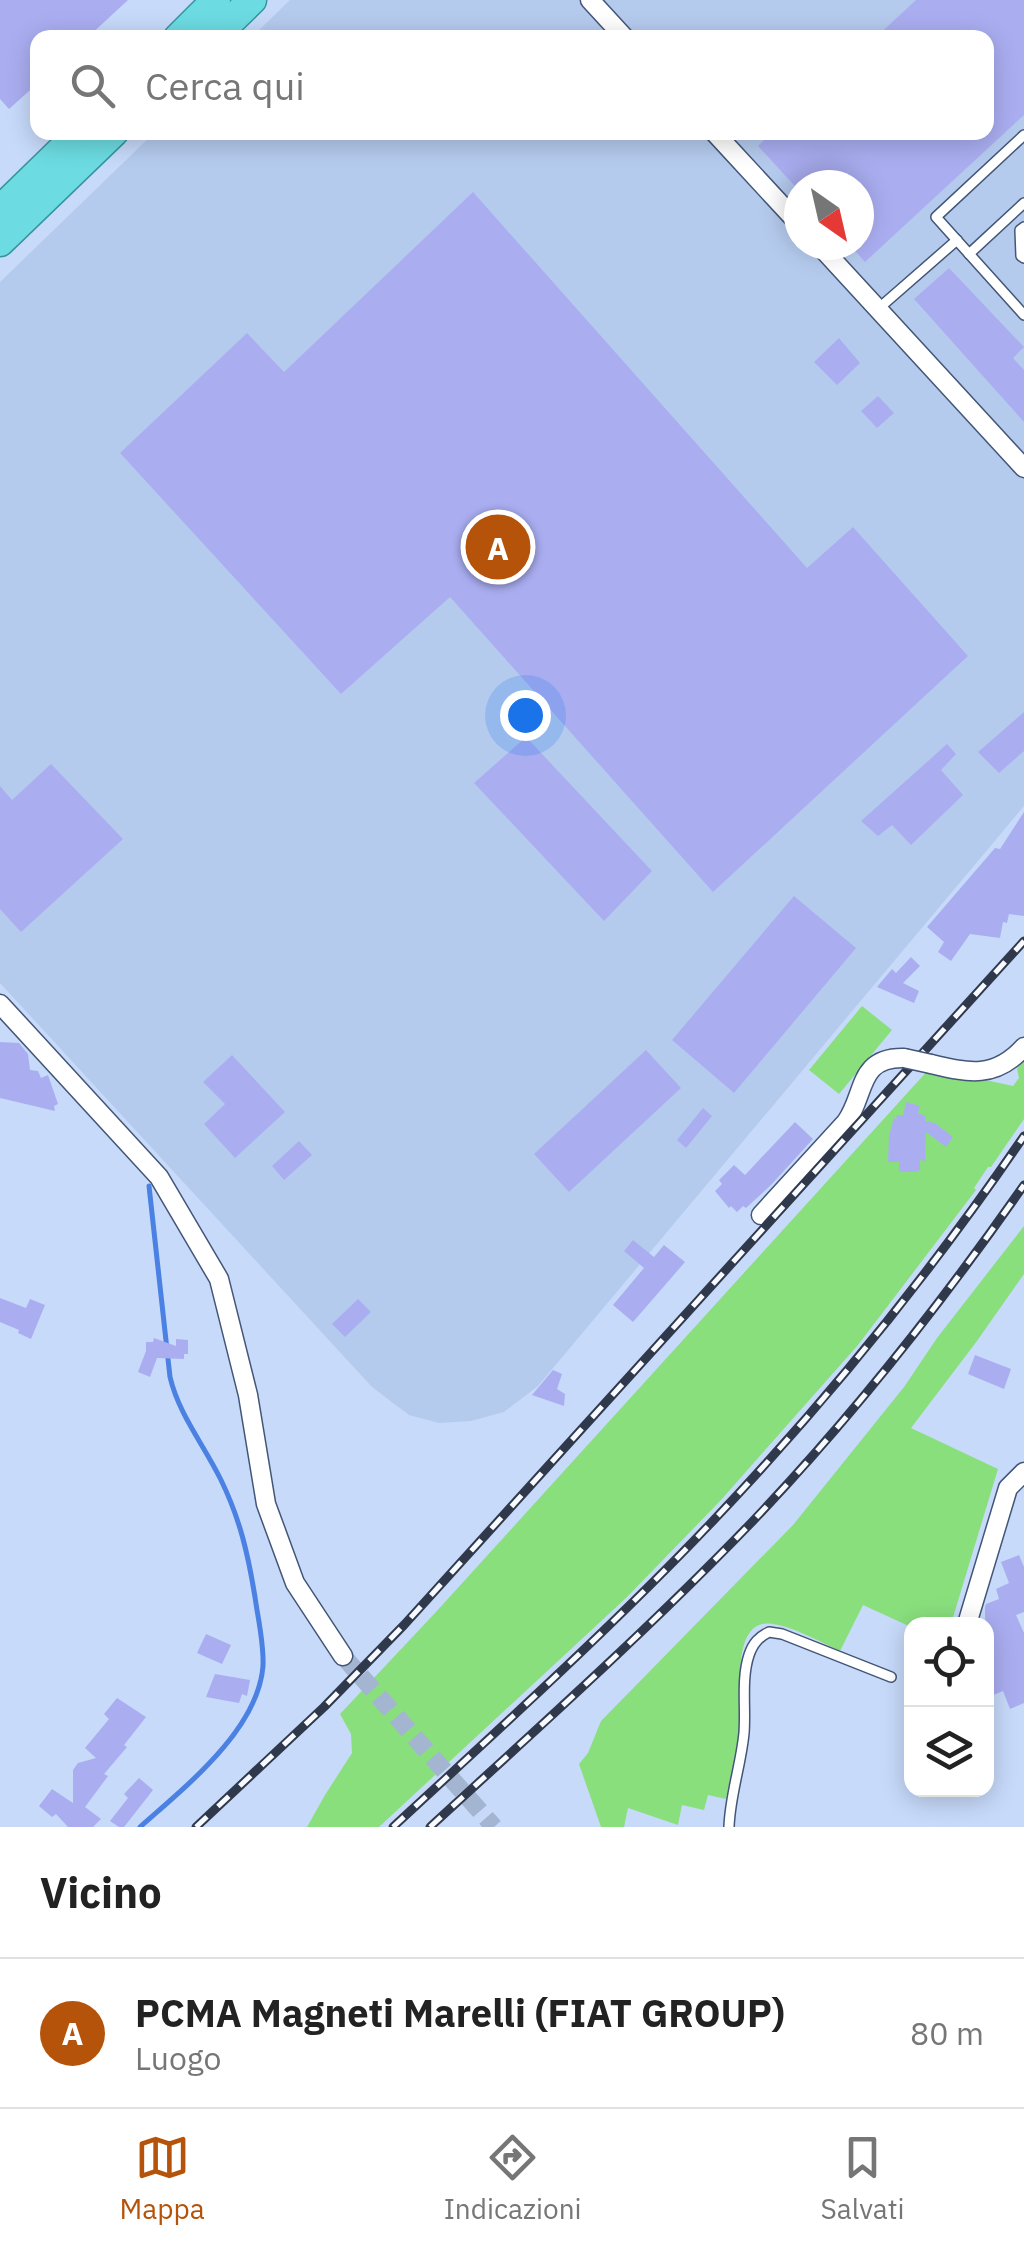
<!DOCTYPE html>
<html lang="it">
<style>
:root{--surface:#fff;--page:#f2f2f2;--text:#222;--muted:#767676;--line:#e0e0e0;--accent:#b45309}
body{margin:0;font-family:"IBM Plex Sans",sans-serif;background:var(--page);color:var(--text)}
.controls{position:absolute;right:30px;bottom:30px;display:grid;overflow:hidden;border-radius:20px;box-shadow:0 5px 25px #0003}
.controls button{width:90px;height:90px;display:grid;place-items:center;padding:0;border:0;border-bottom:2px solid var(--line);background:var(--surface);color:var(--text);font:50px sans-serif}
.compass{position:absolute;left:784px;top:170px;width:90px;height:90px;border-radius:50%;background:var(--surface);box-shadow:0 5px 25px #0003;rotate:146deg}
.you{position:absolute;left:525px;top:715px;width:35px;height:35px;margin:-25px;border:8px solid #fff;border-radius:50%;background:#1a73e8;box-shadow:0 0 0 15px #1a73e833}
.badge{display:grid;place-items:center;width:65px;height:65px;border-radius:50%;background:var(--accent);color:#fff;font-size:32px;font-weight:700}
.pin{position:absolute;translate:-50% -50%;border:5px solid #fff;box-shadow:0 2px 10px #0006}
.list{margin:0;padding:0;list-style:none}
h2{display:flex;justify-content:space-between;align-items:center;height:130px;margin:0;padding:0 40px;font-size:42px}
h2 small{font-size:32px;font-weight:400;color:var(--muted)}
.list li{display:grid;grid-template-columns:65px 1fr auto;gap:30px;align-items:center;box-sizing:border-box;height:150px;padding:0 40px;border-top:2px solid var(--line)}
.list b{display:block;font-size:38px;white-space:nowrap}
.list p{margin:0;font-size:32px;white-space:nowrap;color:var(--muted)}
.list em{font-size:32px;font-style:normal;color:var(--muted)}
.icon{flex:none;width:55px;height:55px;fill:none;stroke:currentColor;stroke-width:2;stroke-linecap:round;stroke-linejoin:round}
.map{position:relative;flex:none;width:1024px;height:1827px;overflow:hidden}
.search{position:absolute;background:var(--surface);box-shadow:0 5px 25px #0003;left:30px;right:30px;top:30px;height:110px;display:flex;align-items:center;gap:25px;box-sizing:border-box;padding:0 35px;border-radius:20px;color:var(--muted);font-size:38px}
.sheet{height:280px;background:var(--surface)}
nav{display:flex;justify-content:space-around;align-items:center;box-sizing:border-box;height:140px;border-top:2px solid var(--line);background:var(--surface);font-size:28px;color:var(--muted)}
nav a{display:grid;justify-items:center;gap:5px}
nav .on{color:var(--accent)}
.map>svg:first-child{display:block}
.built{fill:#b5cbee;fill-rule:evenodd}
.green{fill:#8adf7d}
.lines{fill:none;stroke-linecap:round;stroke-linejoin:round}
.stream{stroke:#4a81e3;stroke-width:5}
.building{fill:#aaaef1}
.minor-tunnel{stroke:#a4b5d1;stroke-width:18;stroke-dasharray:18 9;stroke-linecap:butt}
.service-casing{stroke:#435678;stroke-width:12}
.minor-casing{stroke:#435678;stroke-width:21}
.trunk-casing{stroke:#37949f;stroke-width:31}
.service{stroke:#fff;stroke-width:9}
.minor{stroke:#fff;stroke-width:18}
.trunk{stroke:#6cdce2;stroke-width:28}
.rail-casing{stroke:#30394b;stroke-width:9}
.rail{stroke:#f7fafe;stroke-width:5;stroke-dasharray:15;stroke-linecap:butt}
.minor-bridge-casing{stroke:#435678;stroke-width:21;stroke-linecap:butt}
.minor-bridge{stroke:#fff;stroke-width:18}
</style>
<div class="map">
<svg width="1024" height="1827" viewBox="0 0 1024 1827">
<rect width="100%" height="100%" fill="#c7dafa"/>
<path class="built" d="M290 0H1024V806L538 1386 504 1412 471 1421 439 1423 409 1415 372 1387 0 983V282L154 133 986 132V38L252 37ZM799 185H859V245H799Z"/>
<g class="green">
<path d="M862 1006 892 1030 839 1094 809 1070Z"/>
<path d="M1024 1057V1119L991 1167H988L974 1188 976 1190 858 1345 721 1500 626 1598 379 1827H307L325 1795 352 1753 351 1734 340 1714 435 1613 930 1068 1013 1086 1019 1078 1017 1069Z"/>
<path d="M1024 1226V1274L977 1341 911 1428 998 1469 951 1624H912L911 1627 863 1605 840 1651C822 1643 777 1617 759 1625 731 1637 743 1704 740 1729 737 1752 730 1776 726 1799L708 1795 704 1810 682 1805 678 1825 628 1808 624 1827H601L579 1764 588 1753 601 1721 793 1525 904 1387 937 1338Z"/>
</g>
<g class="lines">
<path class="stream" d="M140 1827C185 1787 258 1730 263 1666 264 1643 258 1619 255 1597 248 1554 240 1519 221 1480 204 1445 179 1415 170 1377L149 1186"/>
</g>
<g class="building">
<path d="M0 0H128L87 38H38V83L9 109 0 99Z"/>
<path d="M916 0H1024V115L865 262 850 245H859V185H794L758 146 772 132H986V38H875Z"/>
<path d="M473 192 807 568 853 527 968 656 713 892 450 597 341 694 120 453 247 333 284 372Z"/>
<path d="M949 268 1024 347 1013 358 1024 370V422L914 299Z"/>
<path d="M839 338 860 363 837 385 814 362Z"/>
<path d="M878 396 894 413 877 428 861 411Z"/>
<path d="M1024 712V751L999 773 978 752Z"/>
<path d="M526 737 652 871 604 921 474 783Z"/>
<path d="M947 744 956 754 941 770 963 795 911 845 892 825 878 836 861 821Z"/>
<path d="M51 764 123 839 21 932 0 909V786L12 800Z"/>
<path d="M1024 812V916L1009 914 1007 923 1003 922 1000 938 970 934 951 961 938 952 944 942 927 927 995 848 1000 849Z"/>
<path d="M794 896 856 948 734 1093 672 1040Z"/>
<path d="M911 957 920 966 903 983 919 991 914 1003 877 987 892 969 896 973Z"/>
<path d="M0 1042 19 1043 28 1054 30 1070 38 1071 41 1078 48 1075 58 1104 54 1106 55 1111 0 1098Z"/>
<path d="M646 1050 681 1088 569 1192 534 1154Z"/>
<path d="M232 1055 285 1112 235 1158 204 1124 225 1104 203 1082Z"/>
<path d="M906 1102 920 1106 918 1113 926 1116 925 1121 935 1123 953 1137 946 1147 926 1132 925 1161 920 1160V1170L916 1172H899V1162H888L889 1135 894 1118 896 1119 897 1115H903Z"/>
<path d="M703 1108 712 1116 686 1148 677 1140Z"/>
<path d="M795 1122 813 1139 771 1185 746 1208 743 1206 737 1212 731 1206 729 1208 715 1191 722 1184 719 1180 734 1165 745 1175Z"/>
<path d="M299 1141 312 1155 284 1180 272 1166Z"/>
<path d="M633 1240 654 1257 664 1245 685 1262 633 1322 613 1305 644 1268 624 1251Z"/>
<path d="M0 1298 26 1308 30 1299 45 1305 31 1339 18 1333 19 1330 0 1322Z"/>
<path d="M358 1299 371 1312 345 1337 332 1324Z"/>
<path d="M154 1338 176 1346V1339L188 1340V1354H184V1359L157 1358 150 1377 138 1372 146 1351V1342H153Z"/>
<path d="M975 1355 1011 1369 1004 1389 968 1374Z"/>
<path d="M553 1370 562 1374 557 1389 565 1394 564 1406 532 1395Z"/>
<path d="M1019 1555 1024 1567V1612L1016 1615 1024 1633V1703L1010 1709 1003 1691 986 1698 985 1608 986 1604 999 1599 996 1589 1009 1583 1001 1562Z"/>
<path d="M206 1634 231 1645 222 1664 197 1653Z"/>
<path d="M215 1674 250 1680 247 1696 242 1694 239 1703 206 1697Z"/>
<path d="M117 1698 146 1717 124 1745 127 1747 104 1774 108 1776 85 1807 101 1819 93 1827H68L56 1814 52 1817 39 1806 52 1789 73 1803V1770L78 1763 96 1758 85 1748 109 1719 104 1714Z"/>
<path d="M139 1778 153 1790 124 1827H119L110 1821 128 1798 124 1794Z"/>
</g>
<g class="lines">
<path class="minor-tunnel" d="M343 1656 494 1827"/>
<g class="service-casing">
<g id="service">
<path d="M1024 135 936 217 1024 315"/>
<path d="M1024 227 1020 230 1021 256 1024 258"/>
<path d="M969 254 1024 203"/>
<path d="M878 309 957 240"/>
<path d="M729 1827C730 1795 741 1765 744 1733 746 1708 741 1679 749 1655 753 1643 759 1637 769 1632L782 1634 891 1677"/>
</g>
</g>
<g class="minor-casing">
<g id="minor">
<path d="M590 0 625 38"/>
<path d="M714 132 799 224"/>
<path d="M819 245 1024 468"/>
<path d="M0 1004 159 1177 219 1279 248 1395 266 1504 295 1583 343 1656"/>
<path d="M931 1064C969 1073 995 1079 1024 1047"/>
<path d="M761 1215 846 1122C866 1094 857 1057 904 1058"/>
<path d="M967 1624 1008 1488 1024 1472"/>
</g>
</g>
<g class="trunk-casing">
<g id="trunk">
<path d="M178 38 216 0"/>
<path d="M213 38 252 0"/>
<path d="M0 210 80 132"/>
<path d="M0 242 114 132"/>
</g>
</g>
<use href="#service" class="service"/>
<use href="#minor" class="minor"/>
<use href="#trunk" class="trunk"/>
<g class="rail-casing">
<g id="rail">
<path d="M196 1827 324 1707 404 1625 1024 941"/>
<path d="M393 1827C500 1728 609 1630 710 1524 825 1403 930 1274 1024 1136"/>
<path d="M430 1827C539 1727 649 1629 751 1523 851 1418 941 1304 1024 1185"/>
</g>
</g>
<use href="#rail" class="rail"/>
<g class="minor-bridge-casing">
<path id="minor-bridge" d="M904 1058 931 1064"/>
</g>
<use href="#minor-bridge" class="minor-bridge"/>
</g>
</svg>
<div class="controls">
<button><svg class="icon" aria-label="locate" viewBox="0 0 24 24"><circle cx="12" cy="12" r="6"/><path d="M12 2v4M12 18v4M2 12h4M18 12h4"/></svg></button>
<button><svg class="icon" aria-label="layers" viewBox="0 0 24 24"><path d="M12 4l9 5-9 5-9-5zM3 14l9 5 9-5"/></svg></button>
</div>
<svg class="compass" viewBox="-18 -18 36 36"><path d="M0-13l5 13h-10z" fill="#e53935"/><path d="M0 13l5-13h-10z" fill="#767676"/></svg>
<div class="you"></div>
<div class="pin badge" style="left:498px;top:547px">A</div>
<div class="search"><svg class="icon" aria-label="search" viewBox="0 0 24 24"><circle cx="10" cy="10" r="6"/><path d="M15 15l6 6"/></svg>Cerca qui</div>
</div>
<section class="sheet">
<h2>Vicino<small></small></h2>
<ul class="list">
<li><span class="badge">A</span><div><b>PCMA Magneti Marelli (FIAT GROUP)</b><p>Luogo</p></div><em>80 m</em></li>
</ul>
</section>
<nav>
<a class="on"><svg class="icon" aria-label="map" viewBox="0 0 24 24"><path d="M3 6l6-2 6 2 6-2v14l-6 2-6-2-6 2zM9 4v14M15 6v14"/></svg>Mappa</a>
<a><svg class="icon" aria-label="directions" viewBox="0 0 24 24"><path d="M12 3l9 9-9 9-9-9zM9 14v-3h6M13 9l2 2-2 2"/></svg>Indicazioni</a>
<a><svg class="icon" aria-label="saved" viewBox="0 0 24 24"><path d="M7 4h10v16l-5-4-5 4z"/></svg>Salvati</a>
</nav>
